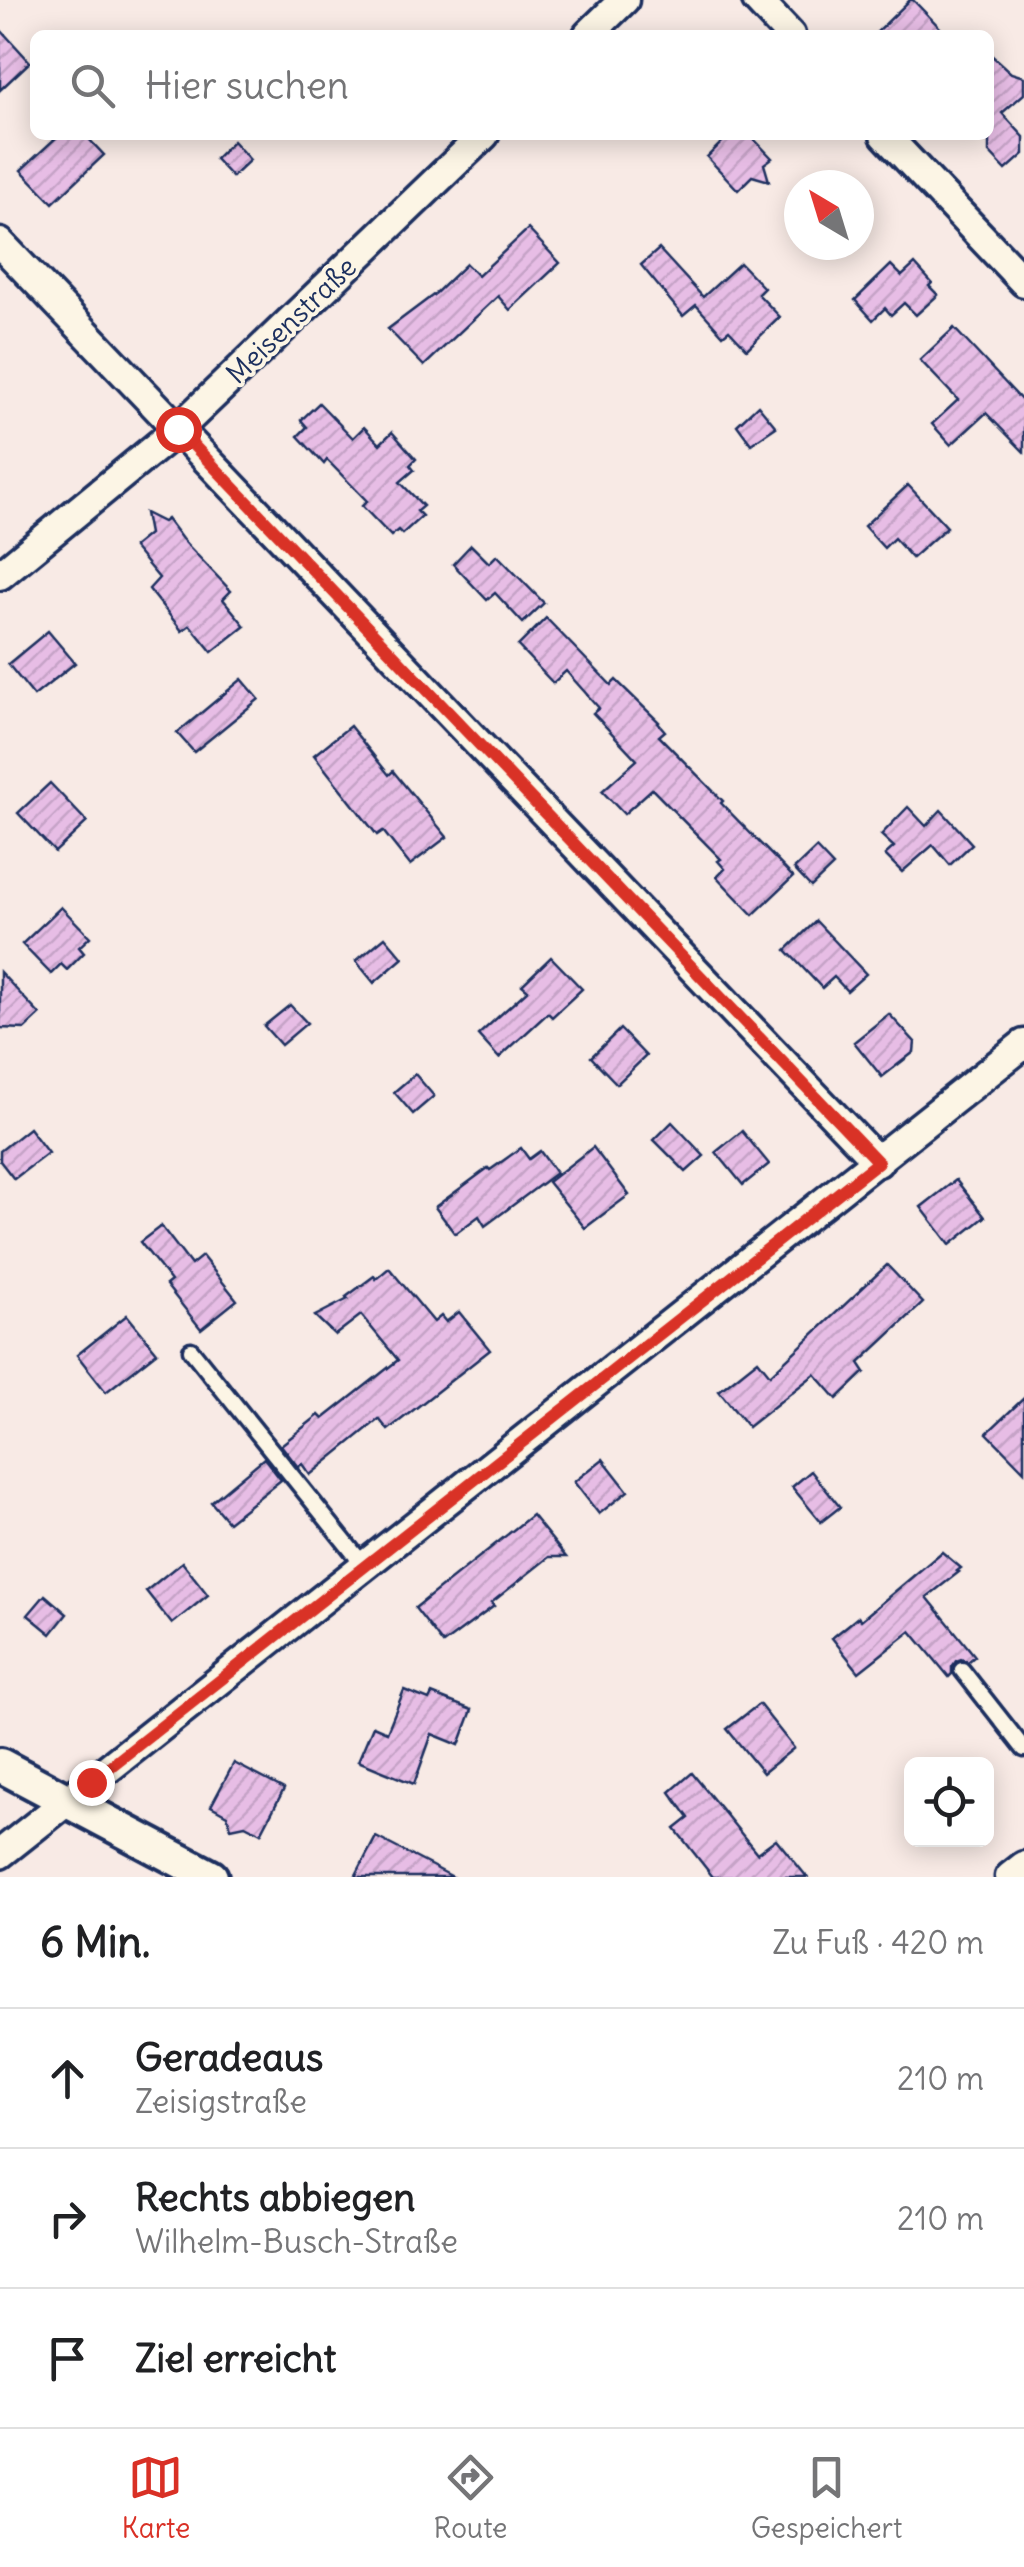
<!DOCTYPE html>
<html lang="de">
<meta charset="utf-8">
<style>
:root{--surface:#fff;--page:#f6f6f6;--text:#202124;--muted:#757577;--line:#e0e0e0;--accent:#d93025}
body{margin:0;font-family:Delius,sans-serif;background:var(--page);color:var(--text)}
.controls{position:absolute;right:30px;bottom:30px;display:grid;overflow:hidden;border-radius:15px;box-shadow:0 5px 25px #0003}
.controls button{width:90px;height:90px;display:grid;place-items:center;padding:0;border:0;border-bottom:2px solid var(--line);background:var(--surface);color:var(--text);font:50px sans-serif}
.compass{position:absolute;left:784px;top:170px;width:90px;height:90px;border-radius:50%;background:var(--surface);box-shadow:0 5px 25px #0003;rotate:322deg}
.stop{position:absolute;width:30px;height:30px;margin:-22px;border:8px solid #d93025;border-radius:50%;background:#fff}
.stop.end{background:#d93025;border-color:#fff;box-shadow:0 2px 10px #0008}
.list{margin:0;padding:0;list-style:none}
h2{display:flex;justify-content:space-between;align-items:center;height:130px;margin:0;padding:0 40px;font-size:42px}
h2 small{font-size:32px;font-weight:400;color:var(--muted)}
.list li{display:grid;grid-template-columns:65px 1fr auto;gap:30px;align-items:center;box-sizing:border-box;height:140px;padding:0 40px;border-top:2px solid var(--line)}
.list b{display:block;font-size:38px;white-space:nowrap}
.list p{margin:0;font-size:32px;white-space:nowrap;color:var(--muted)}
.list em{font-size:32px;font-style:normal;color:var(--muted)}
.icon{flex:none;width:55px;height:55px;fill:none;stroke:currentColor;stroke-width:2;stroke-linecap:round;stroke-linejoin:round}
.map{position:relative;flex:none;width:1024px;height:1877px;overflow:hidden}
.search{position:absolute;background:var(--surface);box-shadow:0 5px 25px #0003;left:30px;right:30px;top:30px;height:110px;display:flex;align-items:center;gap:25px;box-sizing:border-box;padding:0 35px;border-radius:15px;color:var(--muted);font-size:38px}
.sheet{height:550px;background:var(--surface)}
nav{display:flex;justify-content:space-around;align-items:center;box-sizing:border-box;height:140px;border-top:2px solid var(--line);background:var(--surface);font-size:28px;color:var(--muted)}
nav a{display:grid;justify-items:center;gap:5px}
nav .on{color:var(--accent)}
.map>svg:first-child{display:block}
.building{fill:url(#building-hatch);stroke:#1b2f5e;stroke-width:2.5}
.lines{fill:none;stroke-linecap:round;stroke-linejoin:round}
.service-casing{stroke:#1b2f5e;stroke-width:21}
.minor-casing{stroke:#1b2f5e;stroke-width:35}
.tertiary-casing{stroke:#1b2f5e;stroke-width:40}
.service{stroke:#fcf5e5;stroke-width:14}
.minor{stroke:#fcf5e5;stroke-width:28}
.tertiary{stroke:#fcf5e5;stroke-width:32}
.route{stroke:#d93025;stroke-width:12}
.labels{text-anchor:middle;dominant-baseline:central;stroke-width:8;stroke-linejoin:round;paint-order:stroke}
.street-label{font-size:28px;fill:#1b2f5e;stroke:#fcf5e5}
</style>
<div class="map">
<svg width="1024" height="1877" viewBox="0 0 1024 1877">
<defs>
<pattern id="building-hatch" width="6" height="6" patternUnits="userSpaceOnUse" patternTransform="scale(2.5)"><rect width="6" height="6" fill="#e7bde5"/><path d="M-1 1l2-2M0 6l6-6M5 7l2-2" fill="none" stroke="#c6a3c7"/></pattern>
</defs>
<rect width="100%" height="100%" fill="#f8eae5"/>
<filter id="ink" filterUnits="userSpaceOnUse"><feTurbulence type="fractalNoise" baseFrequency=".01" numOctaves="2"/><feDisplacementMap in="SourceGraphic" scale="20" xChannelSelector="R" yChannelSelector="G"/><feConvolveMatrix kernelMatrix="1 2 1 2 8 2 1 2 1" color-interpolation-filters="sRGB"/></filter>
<g filter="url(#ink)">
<g class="building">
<path d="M910 0H913L947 35H874Z"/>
<path d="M0 29 30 62 0 90Z"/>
<path d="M989 53 1011 73 1024 77V94L1002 113 1024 137V154L1006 170 989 152Z"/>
<path d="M59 135H85L104 155 53 203 21 170Z"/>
<path d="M729 135H750L772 158 764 164 769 181 752 176 738 190 707 157Z"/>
<path d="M233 141 250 160 232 177 215 159Z"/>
<path d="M528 229 560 263 510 310 498 296 424 366 388 329 436 293 466 264 478 276Z"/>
<path d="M659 249 703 297 740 263 764 288 758 294 780 317 747 349 729 330 723 335 696 305 683 316 641 265Z"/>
<path d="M915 264 932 283 929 286 938 295 916 315 904 303 891 315 885 308 873 320 855 300 891 265 902 276Z"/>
<path d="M954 328 1024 403V452L986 413 951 445 932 424 958 400 920 360Z"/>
<path d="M319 403 353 438 364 427 380 444 392 432 416 459 410 465 414 470 400 482 423 506 417 511 422 516 402 534 398 530 391 536 362 506 367 501 327 460 324 464 298 436 307 427 301 420Z"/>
<path d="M758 405 776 427 751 444 737 425Z"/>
<path d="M908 485 947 527 912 558 894 538 884 548 864 526Z"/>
<path d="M145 513 163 522 167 519 182 539 231 591 223 599 245 626 212 652 190 625 182 631 149 589 159 578 133 547 149 534Z"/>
<path d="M471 545 489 563 497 555 544 603 523 623 495 593 487 600 453 564Z"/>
<path d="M546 618 611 685 616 680 659 722 658 723 665 731 659 736 723 801 721 803 793 877 753 915 717 877 725 869 718 861 721 859 652 789 624 814 602 791 637 760 593 713 599 708 566 671 553 683 518 646Z"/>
<path d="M48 631 75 663 34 696 8 664Z"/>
<path d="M242 679 259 699 194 752 177 733Z"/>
<path d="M350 726 389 775 393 771 447 837 410 865 383 831 377 835 314 755Z"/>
<path d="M50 783 87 822 55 852 18 813Z"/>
<path d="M908 807 926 826 941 810 972 844 950 865 933 845 902 872 885 855 894 847 881 835Z"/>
<path d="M816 848 833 866 811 887 794 869Z"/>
<path d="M61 907 90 937 79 947 84 953 67 970 61 964 51 974 22 944Z"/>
<path d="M816 921 866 974 847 991 834 977 822 988 786 950Z"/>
<path d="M385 937 403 958 374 983 356 961Z"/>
<path d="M551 957 582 989 552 1017 548 1013 499 1058 478 1035 528 990 522 985Z"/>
<path d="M0 972 40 1015 25 1029 0 1028Z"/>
<path d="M290 1005 307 1023 281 1045 264 1026Z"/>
<path d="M889 1014 915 1042 914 1052 882 1077 854 1042Z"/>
<path d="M620 1029 646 1056 617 1084 591 1057Z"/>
<path d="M415 1074 434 1096 413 1114 394 1092Z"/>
<path d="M672 1122 704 1156 686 1172 654 1140Z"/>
<path d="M29 1128 48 1153 14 1179 0 1161V1151Z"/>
<path d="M742 1131 769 1164 743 1185 716 1152Z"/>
<path d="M593 1147 629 1195 585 1228 548 1182Z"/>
<path d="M521 1148 529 1159 540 1151 556 1173 485 1226 479 1216 455 1234 435 1207 488 1168 490 1170Z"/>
<path d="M956 1180 985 1217 950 1245 921 1207Z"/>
<path d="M161 1226 191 1265 202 1256 237 1300 201 1329 166 1285 171 1281 140 1242Z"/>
<path d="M887 1265 923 1303 859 1363 865 1372 837 1399 815 1374 748 1427 719 1391 758 1360 770 1375Z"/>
<path d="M389 1268 434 1322 441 1316 446 1322 459 1312 490 1350 388 1430 379 1419 310 1475 302 1464 298 1467 281 1445 319 1415 323 1419 398 1360 361 1315 335 1335 315 1316 348 1299 346 1297 374 1276 376 1279Z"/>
<path d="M127 1315 157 1352 106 1392 77 1355Z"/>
<path d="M1024 1398V1471L987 1433Z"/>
<path d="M264 1458 281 1480 228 1522 211 1502Z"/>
<path d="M603 1459 628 1491 599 1514 574 1482Z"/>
<path d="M811 1471 840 1507 821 1522 792 1487Z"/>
<path d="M532 1515 566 1557H549L491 1603 494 1606 443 1644 415 1608Z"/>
<path d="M942 1552 961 1568 957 1571 959 1572 927 1597 975 1656 968 1662 961 1659 956 1661 952 1667V1674L949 1677 911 1631 859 1672 832 1638 858 1617 861 1620Z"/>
<path d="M182 1562 208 1595 172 1624 146 1591Z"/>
<path d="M45 1595 67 1614 51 1634 28 1615Z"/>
<path d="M404 1690 429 1700 432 1694 472 1710 459 1745 432 1734 414 1784 358 1761 373 1726 387 1732Z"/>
<path d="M759 1704 794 1748 763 1773 727 1729Z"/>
<path d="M234 1763 284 1789 261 1833 245 1825 231 1828 227 1815 211 1806Z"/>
<path d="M692 1773 757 1853 776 1839 807 1877H713L675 1829 689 1818 670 1792Z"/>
<path d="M376 1837 453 1877H355Z"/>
</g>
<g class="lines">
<g class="service-casing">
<g id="service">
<path d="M191 1350 365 1567"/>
<path d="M962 1670 1024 1749"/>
</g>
</g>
<g class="minor-casing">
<g id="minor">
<path d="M757 0 790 35"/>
<path d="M588 35 624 0"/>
<path d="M885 135 1024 282"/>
<path d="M0 243 878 1162"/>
<path d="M0 575 178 429 484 135"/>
<path d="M0 1854 1024 1044"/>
<path d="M1010 1877 1024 1866"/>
</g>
</g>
<g class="tertiary-casing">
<path id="tertiary" d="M0 1765 211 1877"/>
</g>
<use href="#service" class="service"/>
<use href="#minor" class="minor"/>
<use href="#tertiary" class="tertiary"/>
</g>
</g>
<g class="lines" filter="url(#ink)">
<path class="route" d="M91 1782 878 1162 178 429"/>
</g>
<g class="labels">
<g class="street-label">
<text transform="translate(291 320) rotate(-44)">Meisenstraße</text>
</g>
</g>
</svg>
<div class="controls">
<button><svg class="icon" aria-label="locate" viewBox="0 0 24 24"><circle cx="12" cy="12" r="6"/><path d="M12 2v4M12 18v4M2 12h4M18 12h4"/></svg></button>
</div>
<svg class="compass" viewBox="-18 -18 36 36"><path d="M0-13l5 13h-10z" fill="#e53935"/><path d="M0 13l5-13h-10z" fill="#757577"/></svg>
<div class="stop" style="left:178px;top:429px"></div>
<div class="stop end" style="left:91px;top:1782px"></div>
<div class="search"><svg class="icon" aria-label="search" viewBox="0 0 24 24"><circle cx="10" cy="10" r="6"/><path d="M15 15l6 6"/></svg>Hier suchen</div>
</div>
<section class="sheet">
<h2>6 Min.<small>Zu Fuß · 420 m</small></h2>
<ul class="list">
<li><svg class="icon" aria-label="ahead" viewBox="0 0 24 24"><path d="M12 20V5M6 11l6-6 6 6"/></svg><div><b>Geradeaus</b><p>Zeisigstraße</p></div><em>210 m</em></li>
<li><svg class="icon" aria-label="right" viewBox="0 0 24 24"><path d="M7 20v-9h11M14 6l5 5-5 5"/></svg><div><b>Rechts abbiegen</b><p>Wilhelm-Busch-Straße</p></div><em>210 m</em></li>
<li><svg class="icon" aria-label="arrive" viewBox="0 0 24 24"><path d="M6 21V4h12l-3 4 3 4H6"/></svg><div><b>Ziel erreicht</b></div></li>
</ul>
</section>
<nav>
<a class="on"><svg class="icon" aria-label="map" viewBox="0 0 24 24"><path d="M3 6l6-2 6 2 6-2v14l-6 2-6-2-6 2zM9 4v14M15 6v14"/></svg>Karte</a>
<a><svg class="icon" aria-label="directions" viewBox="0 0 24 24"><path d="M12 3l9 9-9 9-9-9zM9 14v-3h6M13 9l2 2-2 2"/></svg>Route</a>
<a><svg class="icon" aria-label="saved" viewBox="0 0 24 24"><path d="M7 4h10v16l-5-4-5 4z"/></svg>Gespeichert</a>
</nav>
